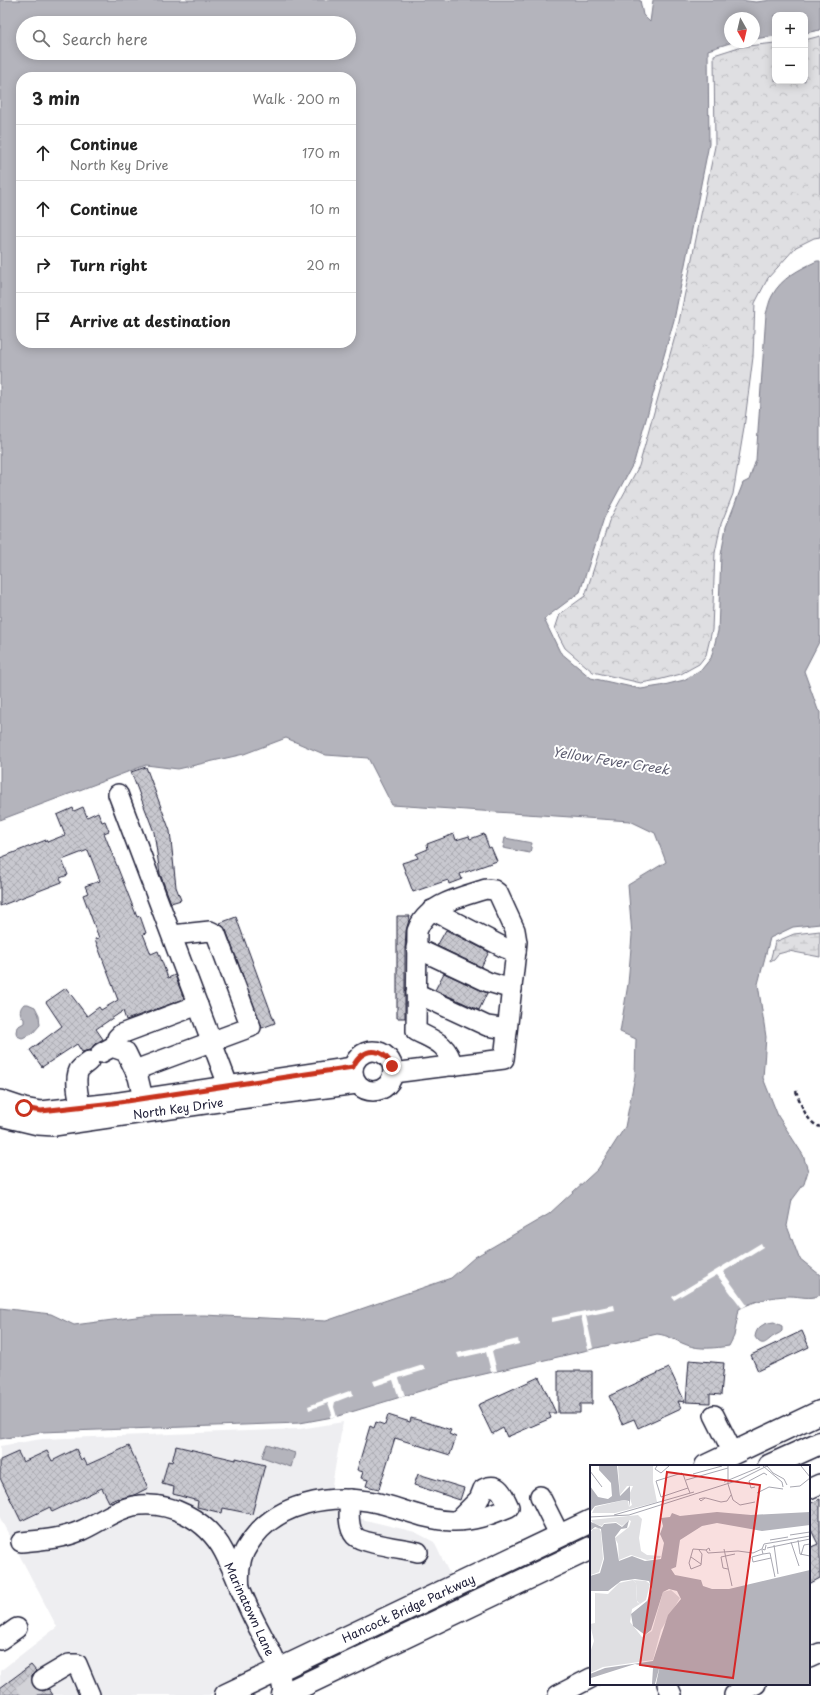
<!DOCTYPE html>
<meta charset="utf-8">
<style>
:root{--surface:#fff;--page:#f2f2f2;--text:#222;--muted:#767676;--line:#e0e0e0}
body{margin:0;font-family:"Playpen Sans",sans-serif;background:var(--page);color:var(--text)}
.controls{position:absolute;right:12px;top:12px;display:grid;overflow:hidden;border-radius:8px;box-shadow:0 2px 10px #0003}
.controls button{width:36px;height:36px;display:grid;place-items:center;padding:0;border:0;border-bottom:1px solid var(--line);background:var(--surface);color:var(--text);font:20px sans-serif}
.compass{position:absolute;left:724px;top:12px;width:36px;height:36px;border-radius:50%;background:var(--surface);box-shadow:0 2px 10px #0003;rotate:172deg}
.stop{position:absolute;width:12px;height:12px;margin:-9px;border:3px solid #c8321e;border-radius:50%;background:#fff}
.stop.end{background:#c8321e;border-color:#fff;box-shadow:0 1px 4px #0008}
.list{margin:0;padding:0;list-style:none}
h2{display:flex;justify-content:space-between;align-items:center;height:52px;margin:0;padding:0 16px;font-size:17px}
h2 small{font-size:13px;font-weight:400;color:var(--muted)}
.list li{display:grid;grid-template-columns:26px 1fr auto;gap:12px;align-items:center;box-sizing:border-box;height:56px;padding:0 16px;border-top:1px solid var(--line)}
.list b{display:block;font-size:15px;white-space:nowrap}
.list p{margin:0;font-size:13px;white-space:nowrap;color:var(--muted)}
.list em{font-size:13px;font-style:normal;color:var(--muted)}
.icon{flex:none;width:22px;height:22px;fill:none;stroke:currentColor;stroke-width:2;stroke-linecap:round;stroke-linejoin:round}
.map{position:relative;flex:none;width:820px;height:1695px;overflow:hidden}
.search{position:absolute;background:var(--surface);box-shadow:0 2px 10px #0003;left:16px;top:16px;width:340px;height:44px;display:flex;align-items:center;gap:10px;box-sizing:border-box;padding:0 14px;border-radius:22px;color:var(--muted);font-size:15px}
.panel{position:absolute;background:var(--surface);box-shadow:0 2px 10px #0003;left:16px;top:72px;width:340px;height:276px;border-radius:16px}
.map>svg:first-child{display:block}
.built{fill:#eeeef1}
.forest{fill:url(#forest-crowns);stroke:#80808e}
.wetland{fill:url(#wetland-marsh);stroke:#80808e}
.water{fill:#b4b4bc;stroke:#7a7a88;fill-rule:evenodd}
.pier{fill:#fff}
.building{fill:url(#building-cross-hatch);stroke:#22223b}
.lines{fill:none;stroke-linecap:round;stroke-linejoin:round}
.minor-tunnel{stroke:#d3d3d8;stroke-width:19;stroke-dasharray:19 10;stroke-linecap:butt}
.minor-casing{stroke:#22223b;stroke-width:22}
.major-casing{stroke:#22223b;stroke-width:25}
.path{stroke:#22223b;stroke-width:2.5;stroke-dasharray:4 3;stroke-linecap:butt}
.minor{stroke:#fff;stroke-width:19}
.major{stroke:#fff;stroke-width:22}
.route{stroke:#c8321e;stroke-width:5}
.labels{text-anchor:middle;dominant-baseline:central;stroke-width:4;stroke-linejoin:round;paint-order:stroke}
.street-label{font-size:12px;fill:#22223b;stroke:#fff}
.water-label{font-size:13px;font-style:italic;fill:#5c5c6f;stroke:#fff}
.inset-road{fill:none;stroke:#a7a7b1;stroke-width:1}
.view{fill:#d62828;fill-opacity:0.15;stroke:#d62828;stroke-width:2}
.inset-edge{fill:none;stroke:#22223b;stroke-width:2}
</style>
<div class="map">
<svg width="820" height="1695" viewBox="0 0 820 1695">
<defs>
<pattern id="forest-crowns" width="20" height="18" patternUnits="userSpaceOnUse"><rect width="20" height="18" fill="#dfdfe2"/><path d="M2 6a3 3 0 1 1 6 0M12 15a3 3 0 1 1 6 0" fill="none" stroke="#bfbfc3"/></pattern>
<pattern id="wetland-marsh" width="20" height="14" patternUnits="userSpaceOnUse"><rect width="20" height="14" fill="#dfdfe2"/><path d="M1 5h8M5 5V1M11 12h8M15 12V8" fill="none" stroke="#bfbfc3"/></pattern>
<pattern id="building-cross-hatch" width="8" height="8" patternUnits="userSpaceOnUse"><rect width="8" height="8" fill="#c8c8cf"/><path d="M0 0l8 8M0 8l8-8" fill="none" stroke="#acacb3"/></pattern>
</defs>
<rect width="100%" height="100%" fill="#fff"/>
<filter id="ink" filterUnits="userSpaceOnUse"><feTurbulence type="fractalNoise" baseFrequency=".025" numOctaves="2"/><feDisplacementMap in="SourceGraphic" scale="8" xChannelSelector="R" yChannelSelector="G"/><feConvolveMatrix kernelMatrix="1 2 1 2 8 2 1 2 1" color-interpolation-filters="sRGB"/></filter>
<g filter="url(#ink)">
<path class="built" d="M343 1422 331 1491 349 1516 415 1532 434 1542 452 1579 209 1695H0V1671L57 1627 0 1518V1446L42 1439 300 1429Z"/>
<path class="forest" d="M820 36V237L814 238 796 247 768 278 755 303 753 357 744 428 733 494 721 524 715 553 712 630 706 655 699 664 681 674 658 680 641 683 593 672 565 648 555 629 560 614 585 596 609 521 639 466 679 322 715 146 714 55 739 47 775 43V81H805V40Z"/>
<path class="wetland" d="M820 931V957L789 951 778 954 774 959 770 961 775 942 794 934Z"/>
<g class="water">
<path d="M0 0H640L643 15 650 22 653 0H739L756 2 772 0H820V30L805 33V15H775V36L754 39V18H730V42H733L708 50 709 144 674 320 634 462 604 518 580 592 544 619 560 652 591 678 641 689 660 686 684 680 702 669 711 658 718 631 721 555 726 527 743 483 749 480 756 460 766 314C768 308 769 301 772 296 781 278 800 269 817 261H820V640L804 671 818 710 820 712V924L793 927 770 938 758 984 766 1037 763 1078 778 1116 803 1155 808 1171 804 1184 792 1200 787 1226 799 1258 820 1275V1295C810 1300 800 1296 790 1296 772 1296 754 1301 739 1309L734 1336 729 1346C716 1348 699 1350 687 1345 676 1341 668 1335 657 1334L450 1382 338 1416 300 1423 41 1432 0 1439V1308L51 1314 74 1325 144 1316 204 1315 326 1321 451 1278 475 1257 549 1214 598 1169 625 1127 635 1076 636 1039 620 1032 628 984 632 935 628 885 666 862 655 833 630 821 392 805 368 758 326 755 286 738 244 754 178 769 146 765 0 820ZM23 23H349V53H23ZM21 77H351V343H21Z"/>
<path d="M505 838 532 843 530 853 503 848Z"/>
<path d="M24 1004H28L35 1007 39 1015 40 1025 32 1034 22 1038 17 1036 16 1032 17 1027 24 1023V1019C19 1014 19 1009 24 1004Z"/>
<path d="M774 1322 782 1326V1331C779 1334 777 1334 774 1336 766 1341 763 1349 755 1337 756 1326 765 1323 774 1322Z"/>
<path d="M267 1444 295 1453 291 1467 262 1457Z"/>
</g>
<g class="pier">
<path d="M761 1243 763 1247 723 1272 747 1305 742 1308 717 1275 674 1300 672 1297Z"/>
<path d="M614 1305 615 1310 586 1316 593 1348 588 1350 581 1316 552 1322 551 1318Z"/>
<path d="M518 1339 519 1344 492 1351 497 1371 491 1372 486 1352 459 1358 457 1353Z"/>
<path d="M423 1365 425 1370 399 1378 405 1396 399 1398 393 1380 375 1386 373 1381Z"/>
<path d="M352 1390 353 1395 335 1402 334 1407 337 1417 330 1418 332 1414 328 1403 309 1410 308 1406Z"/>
</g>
<g class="building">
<path d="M146 767 170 831 176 887 181 900 171 903 160 874 154 832 131 772Z"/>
<path d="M83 807 87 817 98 812 102 822 105 821 109 831 104 833 137 917 140 916 146 933 143 934 151 954 158 951 168 978 175 975 184 999 126 1020 123 1011 96 1029 103 1039 95 1044 91 1050 82 1052 77 1044 42 1067 30 1050 62 1026 46 1002 66 988 87 1016 99 1007 101 1010 118 1000 95 939 99 938 83 895 88 893 85 886 100 881 88 850 62 860 68 875 60 878 62 882 0 906V858L46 840 47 842 65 835 57 815 73 808 74 811Z"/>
<path d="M454 834 456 840 469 836 470 839 484 834 489 848 491 847 497 861 460 874 462 879 449 884 448 880 413 892 402 863 418 858 416 854 428 849 427 844Z"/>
<path d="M397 916H410L406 931 405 949V1018H397Z"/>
<path d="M236 917 275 1023 262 1028 226 930 220 923Z"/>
<path d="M446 930 489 952 481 967 437 946Z"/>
<path d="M444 973 487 993 479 1010 435 990Z"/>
<path d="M802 1331 809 1347 758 1371 751 1355Z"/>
<path d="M689 1360 724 1363 721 1395 710 1394V1403L686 1402Z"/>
<path d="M669 1368 685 1402 678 1401 681 1408 638 1428 634 1419 622 1424 609 1396Z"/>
<path d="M558 1371H592V1404H580V1413H558Z"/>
<path d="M539 1377 556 1413H549L551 1418 507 1437 503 1428 492 1434 478 1405Z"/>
<path d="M388 1415 410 1422 411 1418 439 1426 451 1430 449 1434 456 1437 450 1455 395 1438 379 1489 366 1486 368 1480 361 1478 363 1472 357 1470 370 1426 374 1428 376 1422 385 1425Z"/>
<path d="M129 1446 148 1488 134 1495 118 1499V1498L109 1502 102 1488 52 1512 50 1507 21 1521 0 1478V1460L18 1452 23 1462 47 1451 52 1461 76 1449 81 1460 84 1459 87 1465Z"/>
<path d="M176 1446 236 1460V1458L265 1465 252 1514 223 1508 222 1513 197 1507 198 1501 173 1494 174 1487 162 1484 168 1461 172 1462Z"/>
<path d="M418 1474 464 1488 460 1500 414 1485Z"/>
<path d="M820 1499V1578L809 1584V1548L818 1544 809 1526V1504Z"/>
<path d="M31 1665 36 1671 32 1675 31 1680 33 1686 37 1690 42 1691 49 1689 53 1695H0V1688Z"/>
</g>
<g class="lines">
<path class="minor-tunnel" d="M21 1695 42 1680"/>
<g class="minor-casing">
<g id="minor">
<path d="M118 794 228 1085 231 1097"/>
<path d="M432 910 505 948 516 952"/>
<path d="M416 948 488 982 512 989"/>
<path d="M416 993 487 1026 507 1029"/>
<path d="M115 1048 117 1038 121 1034 198 1005"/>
<circle cx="373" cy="1071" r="20"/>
<path d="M101 1053 112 1047 126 1052 138 1077 146 1111"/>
<path d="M135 1070 251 1027 216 934 210 931 172 935"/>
<path d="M393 1073 504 1059 517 942 515 930 498 893 494 890 486 889C461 897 426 904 417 931L416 1031C435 1041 447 1043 453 1066"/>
<path d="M0 1100 24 1108 41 1111 113 1103 353 1067"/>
<path d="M0 1116 38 1125 54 1126 232 1100 357 1084"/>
<path d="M83 1119C81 1106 73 1082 79 1070 81 1067 86 1064 89 1061"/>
<path d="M714 1415 733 1453"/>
<path d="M809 1489 820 1484"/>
<path d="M540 1496 560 1536"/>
<path d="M350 1499C349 1510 347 1527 355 1536 361 1543 406 1549 418 1552"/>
<path d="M21 1542C41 1540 61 1539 80 1531 97 1524 114 1510 133 1506 169 1500 207 1519 224 1552 234 1571 241 1592 250 1611 258 1629 273 1653 279 1671 281 1679 282 1687 284 1695"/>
<path d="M240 1589C239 1580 239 1571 241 1562 242 1553 248 1545 253 1538 279 1503 328 1495 368 1501 396 1505 422 1520 451 1521 472 1522 490 1515 509 1507 503 1495 500 1481 483 1489L479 1499 457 1521"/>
<path d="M0 1640 17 1628"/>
<path d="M809 1658 820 1653"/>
<path d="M42 1680 69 1664H77L90 1695"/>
<path d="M667 1684 672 1695"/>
<path d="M558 1695 591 1678"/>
<path d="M734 1695 756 1684"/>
</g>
</g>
<g class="major-casing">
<g id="major">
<path d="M706 1466 820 1412"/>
<path d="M769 1466 820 1443"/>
<path d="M226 1695 591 1521"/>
<path d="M283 1695 591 1548"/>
</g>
</g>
<path class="path" d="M796 1091C801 1104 806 1122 820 1127"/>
<use href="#minor" class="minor"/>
<use href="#major" class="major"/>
</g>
</g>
<g class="lines" filter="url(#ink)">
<path class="route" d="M24 1108 41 1111 113 1103 353 1067C362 1047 383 1046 392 1066"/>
</g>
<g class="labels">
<g class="street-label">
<text transform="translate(178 1108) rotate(-8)">North Key Drive</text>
<text transform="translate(408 1608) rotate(-25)">Hancock Bridge Parkway</text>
<text transform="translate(250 1609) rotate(65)">Marinatown Lane</text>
</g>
<g class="water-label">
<text transform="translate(611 760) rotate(9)">Yellow Fever Creek</text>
</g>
</g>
<g transform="translate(590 1465)">
<rect width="220" height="220" fill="#fff"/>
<path d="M43 115 46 118 47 137 50 139 42 144 40 157 52 172 62 166 73 127 81 125 90 133 71 165 63 195 13 202 0 208V188L4 176 0 159 5 158V128L18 129 29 118Z" fill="#dfdfe2"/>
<path d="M28 1H63V17L67 37 25 48H2L5 42 34 35 38 36 39 42 42 40 39 30 43 21H37L30 30ZM48 50 52 54 49 73 51 86 57 90 71 91 70 93 57 95 41 90 29 95 28 79 25 73 39 62 41 56 39 55 32 61 26 57 14 58 12 61 4 59 1 55ZM9 63 11 67 13 94 9 107 1 110 0 68 3 64ZM43 115 56 116 60 119 56 135 50 139 47 136 46 118Z" fill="#dfdfe2"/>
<path d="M9 1H27L30 31 40 21V42L39 36 34 35 5 41 1 46V57L12 62 14 59 26 58 32 62 39 55 37 63 31 64 25 72 29 96 42 91 55 96 71 94 74 78 70 69 73 61 71 53 80 52 82 48 90 51 127 47 161 50 220 47V60L172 66 127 58 112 61 90 75 86 102 81 104 85 110 111 115 113 121 122 124H139L220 105V219H66L70 200 65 219H62L63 203 45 199 1 213 0 217V209L15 203 63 196 78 150 91 134 87 126 79 124 73 127 61 165 55 170 43 161 41 149 57 136 62 124 59 116 45 114 31 116 18 126H0V111L10 108 14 94 11 64 5 62 0 66V21L8 32 18 34 22 31 21 18 9 5Z" fill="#b4b4bc"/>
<path class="inset-road" d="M67 1 65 4 71 8 79 1M138 1V19L143 35 150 40 165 37M173 1 192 17 193 22M177 1 183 8 194 14 197 20M211 1 220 12M0 6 12 22M103 9 132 1M96 15 138 3M134 17 170 2M165 22 161 23 159 16 174 8 177 10M200 22 210 21 220 13M98 23 71 32 66 16 92 8 93 9 98 23 100 28M167 28 179 22 193 24M115 33 111 36 109 34 113 33H116L131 37 137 36 141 30M24 50 104 27M0 52 39 50 149 15 177 1M200 70 220 67M180 75 198 72M208 75 210 89 220 91M201 77 209 101M176 80 175 85 172 84 174 79 220 71M184 80 188 109M177 83 220 74M134 84 142 121M109 85 112 89 111 100 101 104 99 98 103 84 116 85M172 85 173 89 180 88 185 112M120 86 119 83 116 85 118 88 148 86 163 88 172 84M173 89 162 92 163 97 181 93M211 90 214 80 220 79M101 92 111 99M138 104 133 103 131 92 145 89"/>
<path class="view" d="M77 7 170 20 143 213 50 200Z"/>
<rect width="220" height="220" class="inset-edge"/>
</g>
</svg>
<div class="controls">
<button>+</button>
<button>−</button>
</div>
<svg class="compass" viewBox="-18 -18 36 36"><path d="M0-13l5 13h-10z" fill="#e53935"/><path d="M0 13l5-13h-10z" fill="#767676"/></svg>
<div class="stop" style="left:24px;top:1108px"></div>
<div class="stop end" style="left:392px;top:1066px"></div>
<div class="search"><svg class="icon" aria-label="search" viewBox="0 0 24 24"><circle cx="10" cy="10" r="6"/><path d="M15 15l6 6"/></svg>Search here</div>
<section class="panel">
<h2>3 min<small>Walk · 200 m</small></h2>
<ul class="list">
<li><svg class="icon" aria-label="ahead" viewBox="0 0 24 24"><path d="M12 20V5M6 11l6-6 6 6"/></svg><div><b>Continue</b><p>North Key Drive</p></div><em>170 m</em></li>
<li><svg class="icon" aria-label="ahead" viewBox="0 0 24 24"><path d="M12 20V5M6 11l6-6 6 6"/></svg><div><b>Continue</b></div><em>10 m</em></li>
<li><svg class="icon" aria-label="right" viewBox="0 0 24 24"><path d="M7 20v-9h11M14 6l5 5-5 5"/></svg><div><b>Turn right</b></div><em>20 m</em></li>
<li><svg class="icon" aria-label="arrive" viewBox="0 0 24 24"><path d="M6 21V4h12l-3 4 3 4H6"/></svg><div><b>Arrive at destination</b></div></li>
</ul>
</section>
</div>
